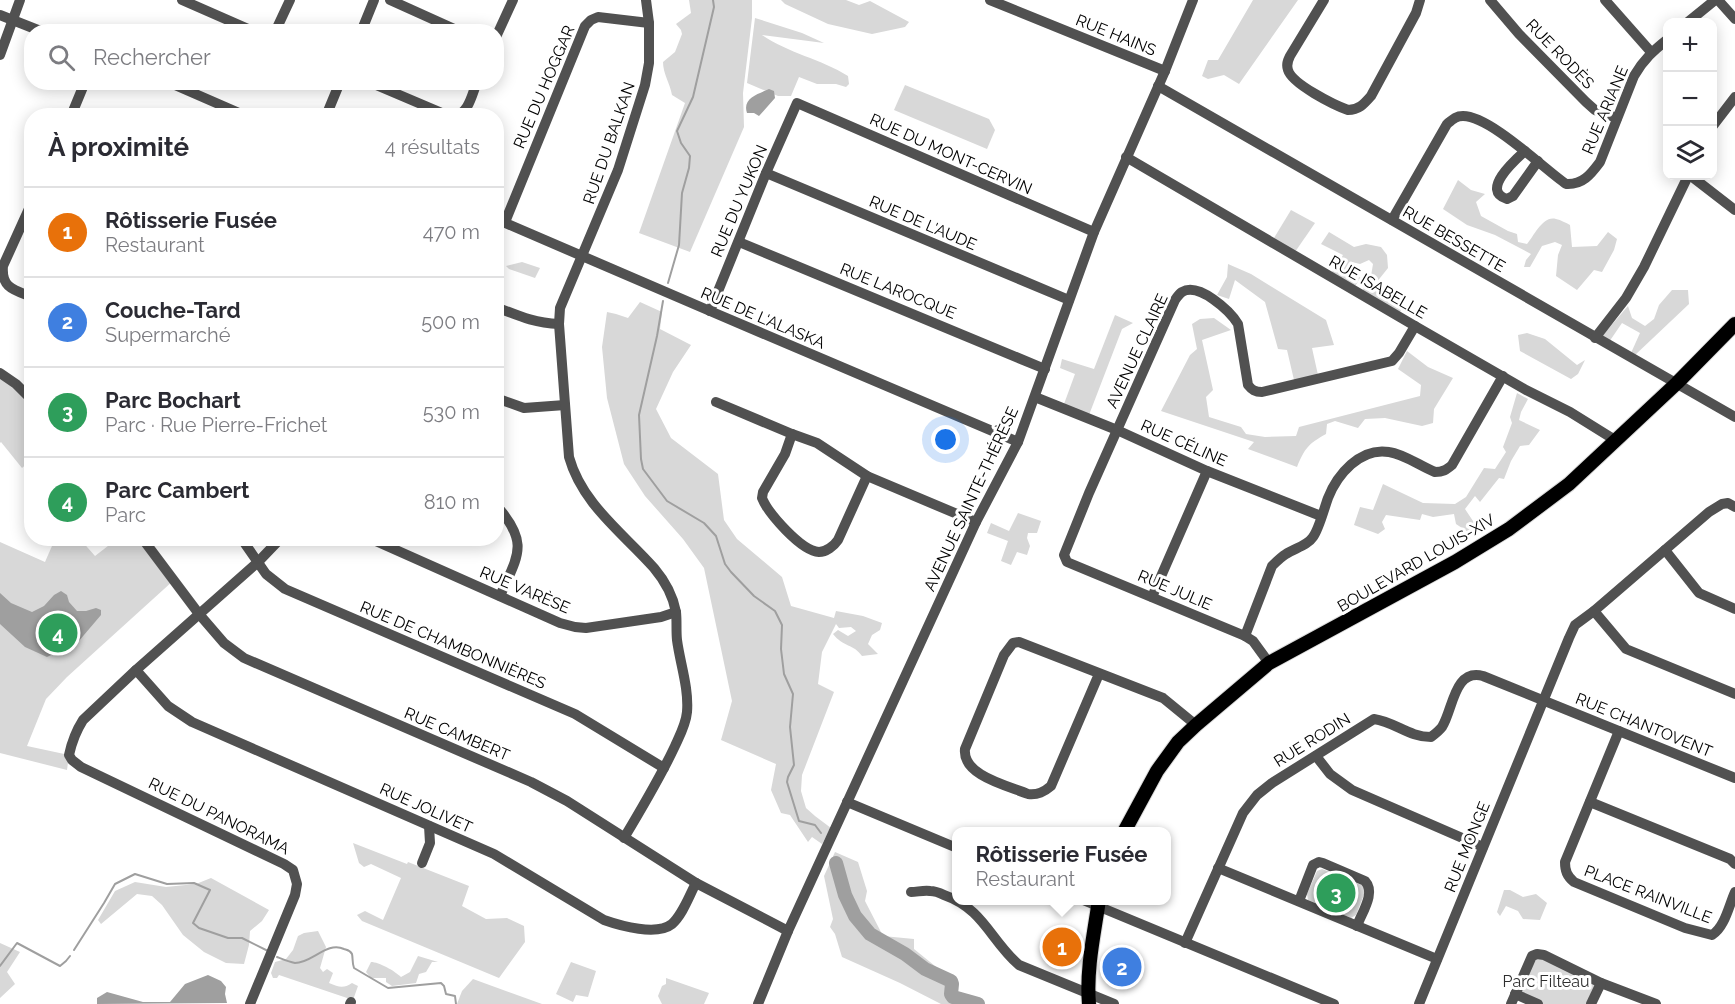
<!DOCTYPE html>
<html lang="fr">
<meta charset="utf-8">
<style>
:root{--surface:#fff;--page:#f2f2f3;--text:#2b2b33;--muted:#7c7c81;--line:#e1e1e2;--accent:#0f766e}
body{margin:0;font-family:Raleway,sans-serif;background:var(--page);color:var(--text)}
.controls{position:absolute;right:18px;top:18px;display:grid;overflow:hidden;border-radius:12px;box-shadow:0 3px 15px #0003}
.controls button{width:54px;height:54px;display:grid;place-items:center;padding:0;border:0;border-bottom:2px solid var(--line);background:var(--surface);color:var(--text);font:30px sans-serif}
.you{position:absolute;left:946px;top:440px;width:21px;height:21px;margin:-15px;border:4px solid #fff;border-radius:50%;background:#1a73e8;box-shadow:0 0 0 9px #1a73e833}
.badge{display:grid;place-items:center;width:39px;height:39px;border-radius:50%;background:var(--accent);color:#fff;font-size:20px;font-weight:700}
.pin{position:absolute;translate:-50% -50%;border:3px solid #fff;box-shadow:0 2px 6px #0006}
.popup{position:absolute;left:952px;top:827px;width:219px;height:78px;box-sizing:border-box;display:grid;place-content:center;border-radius:12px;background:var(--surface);filter:drop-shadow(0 2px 4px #0005);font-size:20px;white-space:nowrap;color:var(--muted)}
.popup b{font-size:22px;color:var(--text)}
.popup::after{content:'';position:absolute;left:50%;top:100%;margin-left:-12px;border:12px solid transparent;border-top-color:var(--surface)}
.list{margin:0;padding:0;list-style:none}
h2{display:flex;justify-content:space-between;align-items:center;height:78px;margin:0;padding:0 24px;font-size:26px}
h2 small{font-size:20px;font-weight:400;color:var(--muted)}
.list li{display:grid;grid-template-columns:39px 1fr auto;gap:18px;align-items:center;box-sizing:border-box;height:90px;padding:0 24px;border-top:2px solid var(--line)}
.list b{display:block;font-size:22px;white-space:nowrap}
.list p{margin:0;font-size:20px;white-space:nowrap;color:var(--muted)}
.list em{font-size:20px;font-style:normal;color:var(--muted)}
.icon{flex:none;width:33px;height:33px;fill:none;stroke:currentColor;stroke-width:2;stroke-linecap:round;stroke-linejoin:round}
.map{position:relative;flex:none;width:1735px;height:1004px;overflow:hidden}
.search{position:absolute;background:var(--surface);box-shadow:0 3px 15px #0003;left:24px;top:24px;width:480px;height:66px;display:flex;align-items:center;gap:15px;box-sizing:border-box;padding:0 21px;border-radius:24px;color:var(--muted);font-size:22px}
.panel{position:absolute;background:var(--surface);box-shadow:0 3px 15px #0003;left:24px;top:108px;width:480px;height:438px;border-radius:24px}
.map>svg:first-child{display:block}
.green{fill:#d8d8d8}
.water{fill:#9f9f9f}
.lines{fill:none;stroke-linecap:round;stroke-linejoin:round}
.stream{stroke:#9f9f9f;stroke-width:2}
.river{stroke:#9f9f9f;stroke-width:14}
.major-casing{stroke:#dbdbdb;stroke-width:16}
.minor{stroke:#515151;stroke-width:10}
.major{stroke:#000;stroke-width:14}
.labels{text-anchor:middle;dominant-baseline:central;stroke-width:6;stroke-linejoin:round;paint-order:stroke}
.street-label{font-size:16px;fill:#000;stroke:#fff}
.park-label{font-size:16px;fill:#2f2f2f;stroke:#fff}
</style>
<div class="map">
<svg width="1735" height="1004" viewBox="0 0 1735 1004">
<rect width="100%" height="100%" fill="#fff"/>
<g class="green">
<path d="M689 0H752V18L743 93 744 127 690 252 639 233 685 103 672 95C670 83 663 74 663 62L675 52 682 34 681 30 676 24 691 13Z"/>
<path d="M781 0H846L859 5 870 1 909 22 905 27 872 34 828 24 785 4Z"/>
<path d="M1253 0H1298L1239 84 1224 75 1208 79 1202 76 1208 60H1218Z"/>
<path d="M755 18 802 33 824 43 762 35C788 53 821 59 848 76L849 84 846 87 836 84H817L799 77 791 96H778L747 83Z"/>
<path d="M905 85 989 119 995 130 987 149 894 110Z"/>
<path d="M1458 180 1471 190 1485 194 1476 202 1481 216 1508 231 1517 234 1518 242 1527 244C1534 236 1543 215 1556 219 1561 220 1566 223 1570 225L1572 247 1597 246 1608 232 1617 239 1614 250 1602 272 1594 270 1577 290 1556 276 1558 255 1562 245 1555 242 1542 246 1530 267H1524L1526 260 1531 254 1495 235 1467 225 1443 209Z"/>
<path d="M1291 210 1315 223 1295 252 1274 238Z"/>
<path d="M1329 232 1354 247 1366 244 1381 247 1387 255 1388 268 1376 283 1405 302 1400 312 1362 291 1371 276 1373 264 1369 260 1360 264 1352 262 1347 269 1361 278 1355 286 1332 272 1343 255 1321 244Z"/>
<path d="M522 262 540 268 535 278 509 269 506 266Z"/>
<path d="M1228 264 1251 274 1326 320 1334 345 1312 348 1318 375 1294 380 1287 350 1278 349 1265 302 1235 280 1229 299 1217 295 1227 277Z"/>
<path d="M1672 290H1688L1689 304 1634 356 1631 353 1640 333 1622 323 1609 342 1602 336 1628 306 1632 318 1645 326 1654 319 1659 305Z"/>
<path d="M640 302 662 312 660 329 691 345 673 372 656 409 671 438 718 474 724 520 737 539 782 577 791 606 834 618 836 611 863 616 882 623 880 630 872 635 868 644 878 654 862 656C854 644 843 647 833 634L838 630 848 636 856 631 851 627 839 628 836 624 822 652 818 684 834 692 802 775 801 791 806 808 815 816 831 828 822 844 812 837 808 842 790 815 781 813 771 790 776 764 721 740 732 701 704 568 683 539 645 496 624 464 607 398 602 347 607 312 616 314 628 318Z"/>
<path d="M1115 315 1133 323 1122 329 1089 415 1064 404 1075 374 1060 368 1062 359 1094 369Z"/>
<path d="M1214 318 1231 330 1202 340 1213 390 1206 397 1209 417 1241 427 1246 434 1265 437 1296 436 1299 427 1420 396 1421 385 1398 369 1407 351 1428 367 1453 378 1434 409 1433 423 1422 426 1385 418 1365 419 1358 428 1335 421 1327 424 1326 434C1308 444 1305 448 1297 467L1248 449 1254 442 1161 411 1190 355 1197 349 1192 324 1200 319Z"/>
<path d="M1527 333 1545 339 1577 365 1585 360 1578 374 1571 379 1520 351 1518 335Z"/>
<path d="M0 375 31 402V460L22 468 1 442 0 443Z"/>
<path d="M1517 393 1528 399 1521 412 1519 420 1540 430 1529 445 1520 446 1511 461 1504 479 1499 478 1480 502 1475 496 1465 509 1479 530 1471 534 1456 524 1454 514 1433 517 1422 514 1420 520 1386 515 1382 522 1385 529 1378 534 1354 525 1360 507 1373 510 1383 484 1423 503 1455 504 1466 497 1484 468 1495 469 1506 452 1503 447 1512 423 1510 417Z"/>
<path d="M1018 513 1041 521 1037 533H1028L1027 538 1030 546 1027 555 1017 552 1011 565 1001 561 1008 541 987 533 991 523 1009 531Z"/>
<path d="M55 539H80L95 556 117 539H141L174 580 67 677 46 699 27 746 69 755 67 770 0 753V542L45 562Z"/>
<path d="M353 843 407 864 408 862 469 886 462 906 486 919 507 918 524 926 525 942 499 978 362 921 357 915 365 911 383 920 401 878 371 864 364 867 359 863Z"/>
<path d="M835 852 858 862 867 891 865 901 883 936 914 939V949L951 979 960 996 981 1000 985 1004H941L900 983 842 957 835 934 830 927 833 919 824 876Z"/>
<path d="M1322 869 1364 886 1365 892 1356 915 1351 918 1308 900 1307 894 1317 871Z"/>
<path d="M211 878 269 910 262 921 250 931 249 945 244 964 226 963 204 952 183 935 162 905 152 896 137 894 101 924 98 920 115 891 135 882 166 887 196 884Z"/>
<path d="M1504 890H1510L1523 897 1536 894 1547 903 1540 920 1523 919 1518 911 1506 906 1500 916 1497 912Z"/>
<path d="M318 931 326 947 320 968 323 972 327 969 333 973 329 983C339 987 343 989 352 983L358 986 353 1000 279 975 277 978H273L271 973 275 962 286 959 293 950 298 936 304 933Z"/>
<path d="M0 943 20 952 7 972 15 984 0 998Z"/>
<path d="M1537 954 1601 983 1591 1004H1538L1515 994Z"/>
<path d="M418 956 438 962H432L426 972 419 974 416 983 392 986 386 982V978H371L366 972 371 962C379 962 395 971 401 977L410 972Z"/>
<path d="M571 962 596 971 588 997 576 995 573 1002 556 994Z"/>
<path d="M666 978 709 993 704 1004H662L658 996 662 986 666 984Z"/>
<path d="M473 979 542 1004H457L462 991Z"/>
</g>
<g class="water">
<path d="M769 89 774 91 775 98 759 116 754 113H747C742 98 758 94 769 89Z"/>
<path d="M61 591 67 595 69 602 77 611H86L96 608 101 610V615L78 642 47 657 25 647 0 624V593L11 603 32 612 44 606 54 595Z"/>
<path d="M208 975 221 981 226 987 225 994 227 1003 97 1004V998L107 992 143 1002H170L185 984Z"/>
</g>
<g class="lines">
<g class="stream">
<path d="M668 283 679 245 682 193 689 168 690 156 681 143 677 131 693 97 714 7 713 0"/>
<path d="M663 301 657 336 639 415 641 459 643 469 667 501 704 523 716 536 725 564 731 572 754 596 775 611 782 625 781 649 784 674 793 694 790 727 794 765 788 777 787 782 799 821 815 825 821 833"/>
<path d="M74 950 104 903 115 884 135 874 167 884 194 883 210 890 193 923 199 928 228 938H242L268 951"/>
<path d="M277 957C282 959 289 962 295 963 312 963 327 941 344 949 347 950 350 950 352 954 353 958 352 963 354 968L388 988 441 983 444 986 446 994 455 996 456 1004"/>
<path d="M0 966 17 943 60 966 66 961 70 956"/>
</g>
<path class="river" d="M836 863 845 895 855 916 870 934 905 954 925 969 951 981 952 984 951 994 953 997 978 1004"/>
<g class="major-casing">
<g id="major">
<path d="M1124 832 1157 771 1178 742 1196 725 1269 663 1455 562 1509 529 1569 484 1677 383 1735 324"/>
<path d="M1089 1004C1086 970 1094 934 1099 900"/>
</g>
</g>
<g class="minor">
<path d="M182 0 255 32"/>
<path d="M390 0 461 32"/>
<path d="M990 0 1165 71"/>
<path d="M1324 0 1290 56C1288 60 1286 64 1288 70 1292 84 1334 105 1348 110 1359 110 1364 104 1371 96L1416 13 1420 0"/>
<path d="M1490 0 1519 34 1586 102 1595 110 1617 118"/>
<path d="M1605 0 1651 52"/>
<path d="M1718 0 1735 19"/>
<path d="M0 15 43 32"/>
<path d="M1688 22 1715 0"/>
<path d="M275 32 290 0"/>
<path d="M361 32 374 0"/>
<path d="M496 37 513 0"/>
<path d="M0 55 20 0"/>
<path d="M168 82 246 116"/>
<path d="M369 82 449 116"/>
<path d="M1158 86 1735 417"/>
<path d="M71 116 85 82"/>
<path d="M326 116 340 82"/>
<path d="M454 116C469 114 472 94 477 82"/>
<path d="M1712 127 1735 97"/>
<path d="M1525 151C1515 160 1480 191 1507 199L1513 196 1538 161"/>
<path d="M1126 157 1415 326 1526 390 1570 412 1615 440"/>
<path d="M766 173 1069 300"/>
<path d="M1691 176 1735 210"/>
<path d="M32 202 3 266C1 288 14 290 32 297"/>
<path d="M496 219 710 311 1018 442"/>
<path d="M1392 220 1447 124C1453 119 1456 116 1463 116 1490 116 1543 168 1566 184 1583 185 1591 174 1600 162L1634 76C1643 60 1654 50 1668 39"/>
<path d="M505 222 585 26 591 20 598 17 649 23"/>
<path d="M739 242 1045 369"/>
<path d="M496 307C519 316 534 323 559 324"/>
<path d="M710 311 766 173 797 103 1094 232"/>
<path d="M1595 338 1626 298 1644 267 1688 176"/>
<path d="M0 373 16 384 32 400"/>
<path d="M1035 397 1117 430 1207 471 1321 516"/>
<path d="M496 398 524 408 565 405"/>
<path d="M716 402 792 434 817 443 867 476 976 522"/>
<path d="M792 434 785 454 763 492 762 498C768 513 801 551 819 552 826 552 834 546 838 540L867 476"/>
<path d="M496 505C530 543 518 555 500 596"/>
<path d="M142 538 199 614 224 643 244 658 531 782 567 801 696 883 788 931"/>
<path d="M241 538 266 574 285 589 575 714 664 768"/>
<path d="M369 538 560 623 575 627 586 628 661 617 676 612"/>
<path d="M1665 550 1699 593 1735 609"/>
<path d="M1152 597 1207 471"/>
<path d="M1594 611 1626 649 1735 694"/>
<path d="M1245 636 1272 566C1277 561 1281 557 1286 554 1295 548 1307 546 1313 537 1319 529 1324 509 1328 498 1337 475 1360 447 1389 452 1404 454 1420 466 1435 472 1443 472 1446 470 1452 465L1503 376"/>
<path d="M1269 663 1253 641 1245 636 1067 562 1064 555 1089 493 1175 300C1177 297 1179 294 1182 292 1199 282 1230 311 1238 324L1248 385C1252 390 1255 392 1262 392L1392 361 1399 353 1415 326"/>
<path d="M136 670 168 706 192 722 494 854 604 920C621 926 657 936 672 924 683 914 689 896 696 883"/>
<path d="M1099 674 1051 786C1044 792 1038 795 1028 794 1009 786 962 776 965 749L1004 655 1013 643 1019 642 1163 698 1196 725"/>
<path d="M1619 731 1565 862C1565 871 1567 876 1574 882L1685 928 1712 935C1725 927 1729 905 1735 892"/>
<path d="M1316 756 1330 774 1352 790 1483 847"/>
<path d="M847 802 957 848"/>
<path d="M1590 802 1730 859 1735 864"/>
<path d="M624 838C642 808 660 778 675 746 680 735 686 724 687 712 689 688 680 663 677 640 676 631 677 621 676 612 673 596 665 581 654 568 623 533 582 504 569 457L559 324 560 308 618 170 645 85 649 63V23L646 0"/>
<path d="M422 863 430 843 429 826"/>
<path d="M1218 868 1437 959"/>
<path d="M911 892C917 892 924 890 930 891 935 891 940 893 944 895 984 909 990 940 1019 965L1114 1004"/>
<path d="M1083 900 1334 1004"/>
<path d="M1299 901 1313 865 1319 862 1323 863 1365 881C1376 893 1362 912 1357 926"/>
<path d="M1185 943 1243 813 1257 795 1272 783 1374 719C1395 722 1409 737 1431 737 1435 734 1439 731 1442 727 1453 710 1454 668 1483 676L1735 778"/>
<path d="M1515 994 1538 1004"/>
<path d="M250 1004 295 895 297 884 293 870 284 864 81 767 72 760 69 755C72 741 76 731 83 720L136 670 258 562 281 538"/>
<path d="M350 1004 351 1002"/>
<path d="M758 1004 788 931 976 522 1018 442 1094 232 1165 71 1193 0"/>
<path d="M1419 1004 1569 638 1575 625 1594 611 1709 512 1722 504 1728 503 1735 507"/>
<path d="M1511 1004 1532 956 1537 954 1544 955 1601 983 1656 1004"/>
<path d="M1591 1004 1601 983"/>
</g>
<use href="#major" class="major"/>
</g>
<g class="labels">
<g class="street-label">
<text transform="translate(1116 35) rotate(22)">RUE HAINS</text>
<text transform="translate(1560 54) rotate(46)">RUE RODÈS</text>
<text transform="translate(544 87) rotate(-67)">RUE DU HOGGAR</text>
<text transform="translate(1605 110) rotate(-67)">RUE ARIANE</text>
<text transform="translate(609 143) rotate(-71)">RUE DU BALKAN</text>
<text transform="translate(951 154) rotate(24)">RUE DU MONT-CERVIN</text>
<text transform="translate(739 201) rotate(-67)">RUE DU YUKON</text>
<text transform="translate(923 223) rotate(23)">RUE DE L'AUDE</text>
<text transform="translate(1454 239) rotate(30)">RUE BESSETTE</text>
<text transform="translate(1378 287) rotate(30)">RUE ISABELLE</text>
<text transform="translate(898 291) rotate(22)">RUE LAROCQUE</text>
<text transform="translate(763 318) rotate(23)">RUE DE L'ALASKA</text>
<text transform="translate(1137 351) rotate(-65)">AVENUE CLAIRE</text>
<text transform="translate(1184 443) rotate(24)">RUE CÉLINE</text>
<text transform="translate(971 499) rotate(-65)">AVENUE SAINTE-THÉRÈSE</text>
<text transform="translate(1416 563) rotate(-30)">BOULEVARD LOUIS-XIV</text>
<text transform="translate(525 590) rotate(23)">RUE VARÈSE</text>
<text transform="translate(1175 590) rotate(23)">RUE JULIE</text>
<text transform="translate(453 645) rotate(23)">RUE DE CHAMBONNIÈRES</text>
<text transform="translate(1644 725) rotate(22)">RUE CHANTOVENT</text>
<text transform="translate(457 734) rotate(23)">RUE CAMBERT</text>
<text transform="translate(1312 740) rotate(-32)">RUE RODIN</text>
<text transform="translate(426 808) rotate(24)">RUE JOLIVET</text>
<text transform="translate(219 816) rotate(26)">RUE DU PANORAMA</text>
<text transform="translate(1467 847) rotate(-68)">RUE MONGE</text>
<text transform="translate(1648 894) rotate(21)">PLACE RAINVILLE</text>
</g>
<g class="park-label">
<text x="1546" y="981">Parc Filteau</text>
</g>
</g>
</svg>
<div class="controls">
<button>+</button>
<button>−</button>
<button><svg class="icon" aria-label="layers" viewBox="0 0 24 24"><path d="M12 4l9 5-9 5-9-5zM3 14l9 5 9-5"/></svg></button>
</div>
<div class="you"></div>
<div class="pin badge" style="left:1062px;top:947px;background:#e8710a">1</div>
<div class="popup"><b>Rôtisserie Fusée</b>Restaurant</div>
<div class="pin badge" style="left:1122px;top:967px;background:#3f7fe0">2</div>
<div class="pin badge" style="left:1336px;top:893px;background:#2e9e5b">3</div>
<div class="pin badge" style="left:58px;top:633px;background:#2e9e5b">4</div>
<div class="search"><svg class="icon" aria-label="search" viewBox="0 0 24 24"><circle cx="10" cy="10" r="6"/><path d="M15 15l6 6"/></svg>Rechercher</div>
<section class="panel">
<h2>À proximité<small>4 résultats</small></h2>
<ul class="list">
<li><span class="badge" style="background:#e8710a">1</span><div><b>Rôtisserie Fusée</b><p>Restaurant</p></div><em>470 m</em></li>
<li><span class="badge" style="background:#3f7fe0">2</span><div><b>Couche-Tard</b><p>Supermarché</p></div><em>500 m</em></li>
<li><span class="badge" style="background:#2e9e5b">3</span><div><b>Parc Bochart</b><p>Parc · Rue Pierre-Frichet</p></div><em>530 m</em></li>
<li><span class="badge" style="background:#2e9e5b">4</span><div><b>Parc Cambert</b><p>Parc</p></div><em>810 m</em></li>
</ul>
</section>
</div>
